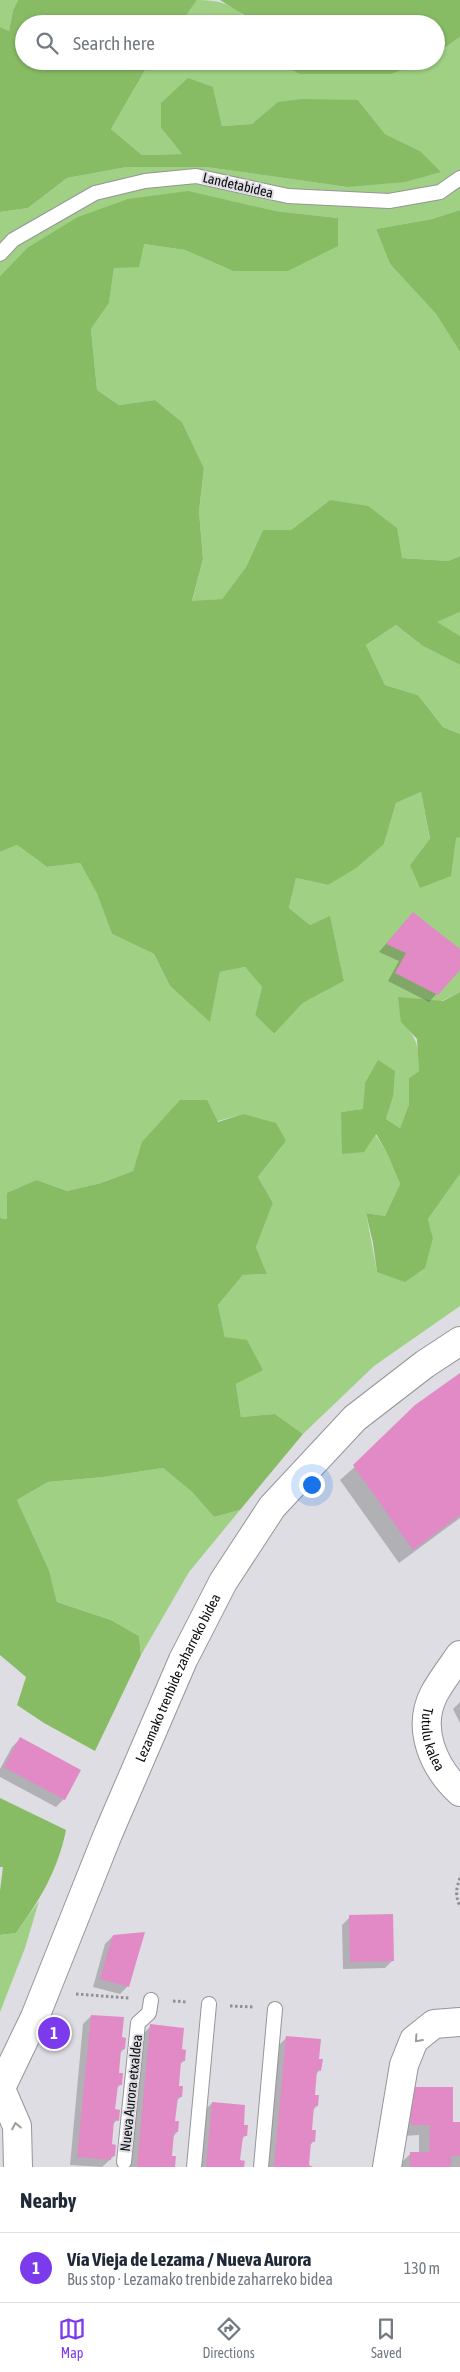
<!DOCTYPE html>
<meta charset="utf-8">
<style>
:root{--surface:#fff;--page:#f2f2f3;--text:#1f2937;--muted:#747a83;--line:#e0e1e3;--accent:#7c3aed}
body{margin:0;font-family:"Asap Condensed",sans-serif;background:var(--page);color:var(--text)}
.you{position:absolute;left:311px;top:1484px;width:18px;height:18px;margin:-12px;border:4px solid #fff;border-radius:50%;background:#1a73e8;box-shadow:0 0 0 8px #1a73e833}
.badge{display:grid;place-items:center;width:32px;height:32px;border-radius:50%;background:var(--accent);color:#fff;font-size:16px;font-weight:700}
.pin{position:absolute;translate:-50% -50%;border:2px solid #fff;box-shadow:0 1px 5px #0006}
.list{margin:0;padding:0;list-style:none}
h2{display:flex;justify-content:space-between;align-items:center;height:65px;margin:0;padding:0 20px;font-size:21px}
h2 small{font-size:16px;font-weight:400;color:var(--muted)}
.list li{display:grid;grid-template-columns:32px 1fr auto;gap:15px;align-items:center;box-sizing:border-box;height:70px;padding:0 20px;border-top:1px solid var(--line)}
.list b{display:block;font-size:19px;white-space:nowrap}
.list p{margin:0;font-size:16px;white-space:nowrap;color:var(--muted)}
.list em{font-size:16px;font-style:normal;color:var(--muted)}
.icon{flex:none;width:28px;height:28px;fill:none;stroke:currentColor;stroke-width:2;stroke-linecap:round;stroke-linejoin:round}
.map{position:relative;flex:none;width:460px;height:2167px;overflow:hidden}
.search{position:absolute;background:var(--surface);box-shadow:0 1px 4px #0004;left:15px;right:15px;top:15px;height:55px;display:flex;align-items:center;gap:12px;box-sizing:border-box;padding:0 18px;border-radius:28px;color:var(--muted);font-size:19px}
.sheet{height:135px;background:var(--surface)}
nav{display:flex;justify-content:space-around;align-items:center;box-sizing:border-box;height:70px;border-top:1px solid var(--line);background:var(--surface);font-size:14px;color:var(--muted)}
nav a{display:grid;justify-items:center;gap:2px}
nav .on{color:var(--accent)}
.map>svg:first-child{display:block}
.green{fill:#a0d083}
.forest{fill:#87bc65}
.shadow{fill:#0003}
.building{fill:#e28ac6}
.lines{fill:none;stroke-linecap:round;stroke-linejoin:round}
.lane-casing{stroke:#95959a;stroke-width:16}
.street-casing{stroke:#95959a;stroke-width:30}
.path{stroke:#909094;stroke-width:3;stroke-dasharray:2.5 2.5;stroke-linecap:butt}
.lane{stroke:#fff;stroke-width:14}
.street{stroke:#fff;stroke-width:28}
.oneway{stroke:#9d9d9e}
.labels{text-anchor:middle;dominant-baseline:central;stroke-width:4;stroke-linejoin:round;paint-order:stroke}
.street-label{font-size:14px;fill:#0b0b0d;stroke:#dddde3}
</style>
<div class="map">
<svg width="460" height="2167" viewBox="0 0 460 2167">
<rect width="100%" height="100%" fill="#dddde3"/>
<g class="green">
<path d="M0 0H18L13 10 9 31 0 27Z"/>
<path d="M197 0C217 0 239 4 248 24H180Z"/>
<path d="M460 37V210L432 219 376 229 390 264 436 314 460 352V556L448 561 402 558 330 500 291 530H263L246 567 222 599 192 602 203 559 199 511 204 468 182 422 155 400 119 405 97 390 91 329 109 303 114 268 144 244 185 250 233 271 338 218 275 211 27 248 0 276V212L28 208 67 178 127 167H206L347 187 420 151 385 134 358 100 279 102 252 124 222 126 213 87 161 128 182 154 142 155 111 129 148 65 145 61H276L299 74H392L424 61H436V54Z"/>
<path d="M460 612V636L436 622Z"/>
<path d="M396 625 423 646 460 665V734L443 727 418 695 385 685 366 645Z"/>
<path d="M421 792 430 840 410 865 456 837H460V992L401 1021C418 1040 419 1046 419 1071L409 1078V1104L400 1128 386 1119 393 1097 365 1083 364 1109 341 1112 342 1128 375 1134 387 1153 400 1184 385 1216 366 1213 377 1272 433 1238 428 1219 460 1174V1306L374 1366 303 1434 275 1414 241 1417 236 1384 262 1370 225 1337 218 1305 243 1275 267 1274 256 1247 273 1203 258 1177 286 1141 243 1114 143 1142 133 1171 101 1183 67 1191 37 1180 7 1219 0 1218V852L17 845 47 867 80 863 97 894 112 934 154 954 170 986 210 1021 220 972 245 967 262 987 255 1015 274 1034 303 1003 344 981 330 917 310 925 289 908 296 878 328 885 384 844 396 803Z"/>
<path d="M163 1468 192 1492 214 1517 240 1510 189 1572 141 1655 139 1636 111 1620 57 1602 49 1570 17 1500 48 1482 104 1477Z"/>
<path d="M39 1901 25 1948 0 2012V1935L16 1933Z"/>
</g>
<g class="forest">
<path d="M18 0H197L180 24H24V61H145L148 65 111 129 142 155 182 154 161 128V103L188 78 213 87 222 126 252 124 278 102 302 99 358 100 385 134 420 151 441 172 405 182 347 187 206 167H127L67 178 28 208 0 212V27L9 31 13 10Z"/>
<path d="M220 0H460V37L436 54V24H248L244 15Z"/>
<path d="M276 61H424L392 74H299Z"/>
<path d="M188 191 275 211 338 218V246L288 271H233L185 250 144 244 139 267 114 268 109 303 91 329 97 390 119 405 155 400 182 422 204 468 199 511 203 559 192 601 222 599 246 567 263 530H291L330 500 368 506 397 528 402 558 448 561 460 556V612L437 622 460 636V665L423 646 396 625 366 645 385 685 418 695 443 727 460 734V837L456 838 451 876 420 888 410 865 430 839 421 792 396 803 384 844 356 868 328 885 296 878 289 908 310 925 330 916 344 981 303 1003 274 1034 255 1015 262 987 245 967 220 972 210 1022 170 986 154 954 112 934 97 894 80 863 47 867 17 845 0 852V276L27 248 78 217 128 199Z"/>
<path d="M460 210V352L436 314 390 264 376 229 432 219Z"/>
<path d="M460 992V1174L428 1219 433 1238 425 1268 405 1282 377 1272 373 1243 366 1213 385 1216 400 1184 387 1153 376 1134 364 1152 342 1154 341 1112 363 1109 365 1083 378 1060 395 1071 393 1097 386 1119 400 1128 409 1104V1078L419 1071 417 1039 401 1022 398 997 443 1001Z"/>
<path d="M180 1100H207L218 1122 243 1114 276 1123 286 1141 258 1177 273 1203 256 1247 267 1274 243 1275 218 1305 225 1337 247 1340 263 1370 236 1384 241 1417 275 1414 303 1434 240 1510 214 1517 192 1492 163 1468 104 1477 48 1482 17 1500 49 1570 57 1602 111 1620 139 1636 141 1655 95 1751 44 1723 17 1705 26 1677 0 1655V1218L7 1219V1193L37 1180 67 1191 101 1183 133 1171 142 1142Z"/>
<path d="M0 1798 66 1830C58 1870 40 1900 16 1933L0 1935V1891L3 1867H0Z"/>
</g>
<g class="shadow">
<path d="M405 922 460 951V968L429 1002 388 981 399 961 379 952Z"/>
<path d="M460 1374V1518L399 1563 340 1480Z"/>
<path d="M460 1702V1723L453 1709Z"/>
<path d="M20 1739 64 1799 56 1807 0 1777V1769L12 1747Z"/>
<path d="M350 1917 393 1960 385 1968 343 1969 342 1925Z"/>
<path d="M113 1936 128 1986 120 1994 93 1987 105 1944Z"/>
<path d="M91 2016 121 2038 124 2049 119 2054 118 2074 120 2085 116 2089 114 2110 117 2120 112 2125 111 2145 114 2156 102 2167 70 2165 83 2024Z"/>
<path d="M151 2026 181 2050 184 2061 179 2065 177 2087 181 2097 176 2101 174 2122 177 2132 173 2137 171 2157 174 2167H130L143 2034Z"/>
<path d="M287 2037 317 2060 320 2070 316 2074 314 2096 317 2106 313 2110 310 2131 314 2141 309 2146 308 2166 312 2167H267L279 2045Z"/>
<path d="M401 2099 452 2123H460V2167H400V2164L411 2153H419V2135L401 2136Z"/>
<path d="M212 2103 243 2126 245 2136 241 2140 239 2162 243 2167H199L204 2111Z"/>
</g>
<g class="building">
<path d="M413 912 460 949V970L438 995 395 973 406 953 386 944Z"/>
<path d="M460 1373V1515L413 1550 353 1465 415 1405Z"/>
<path d="M20 1737 81 1770 65 1800 4 1767Z"/>
<path d="M393 1914 394 1961 350 1962 349 1915Z"/>
<path d="M145 1932 129 1987 100 1979 113 1935Z"/>
<path d="M91 2015 124 2017 122 2037 126 2038 125 2049H121L119 2073H123L122 2085H118L115 2109 120 2110 119 2121 114 2120 112 2144 116 2145 115 2156H111V2160L77 2157Z"/>
<path d="M150 2024 184 2028 182 2049 186 2050 185 2061H181L179 2086H183L182 2097H178L175 2121H179L178 2132H174L172 2156H176L175 2167H137Z"/>
<path d="M286 2036 321 2039 319 2059H323L321 2071 317 2070 315 2095H319L318 2106H314L312 2130H316L315 2142 311 2141 309 2165 313 2167H274Z"/>
<path d="M411 2087H453V2122H460V2156H451V2167H410V2152H429L430 2125H411Z"/>
<path d="M212 2102 245 2105 244 2125H248L247 2136H243L240 2160 245 2161 244 2167H206Z"/>
</g>
<g class="lines">
<g class="lane-casing">
<g id="lane">
<path d="M0 254 13 240 95 193 145 181 196 176 288 196 389 201 440 192 460 178"/>
<path d="M124 2162 138 2023 149 2013 151 2000"/>
<path d="M194 2167 209 2004"/>
<path d="M261 2167 275 2009"/>
</g>
</g>
<g class="street-casing">
<g id="street">
<path id="s1" d="M460 1655C451 1668 441 1681 434 1694 416 1729 434 1768 460 1792"/>
<path d="M1 2089 17 2126 18 2167"/>
<path id="s2" d="M0 2090 35 2017 108 1834 183 1660 223 1582 272 1507 355 1418 425 1364 460 1341"/>
<path d="M387 2167 404 2065 414 2040 434 2024 460 2022"/>
</g>
</g>
<g class="path">
<path d="M460 1878C456 1889 455 1896 460 1906"/>
<path d="M76 1994 129 1998"/>
<path d="M173 2001 187 2002"/>
<path d="M230 2006 254 2007"/>
</g>
<use href="#lane" class="lane"/>
<use href="#street" class="street"/>
</g>
<defs><path id="oneway-chevron" d="M-2-3.5L2.5 0L-2 3.5" fill="none" stroke-width="1.6" stroke-linecap="round" stroke-linejoin="round" transform="scale(1.25)"/></defs>
<g class="oneway">
<use href="#oneway-chevron" transform="translate(418 2039) rotate(132)"/>
<use href="#oneway-chevron" transform="translate(16 2126) rotate(-101)"/>
</g>
<g class="labels">
<g class="street-label">
<text transform="translate(238 185) rotate(13)">Landetabidea</text>
<text stroke="none"><textPath href="#s2" startOffset="449">Lezamako trenbide zaharreko bidea</textPath></text>
<text stroke="none"><textPath href="#s1" startOffset="94">Tutulu kalea</textPath></text>
<text transform="translate(131 2093) rotate(-84)">Nueva Aurora etxaldea</text>
</g>
</g>
</svg>
<div class="you"></div>
<div class="pin badge" style="left:54px;top:2033px">1</div>
<div class="search"><svg class="icon" aria-label="search" viewBox="0 0 24 24"><circle cx="10" cy="10" r="6"/><path d="M15 15l6 6"/></svg>Search here</div>
</div>
<section class="sheet">
<h2>Nearby<small></small></h2>
<ul class="list">
<li><span class="badge">1</span><div><b>Vía Vieja de Lezama / Nueva Aurora</b><p>Bus stop · Lezamako trenbide zaharreko bidea</p></div><em>130 m</em></li>
</ul>
</section>
<nav>
<a class="on"><svg class="icon" aria-label="map" viewBox="0 0 24 24"><path d="M3 6l6-2 6 2 6-2v14l-6 2-6-2-6 2zM9 4v14M15 6v14"/></svg>Map</a>
<a><svg class="icon" aria-label="directions" viewBox="0 0 24 24"><path d="M12 3l9 9-9 9-9-9zM9 14v-3h6M13 9l2 2-2 2"/></svg>Directions</a>
<a><svg class="icon" aria-label="saved" viewBox="0 0 24 24"><path d="M7 4h10v16l-5-4-5 4z"/></svg>Saved</a>
</nav>
